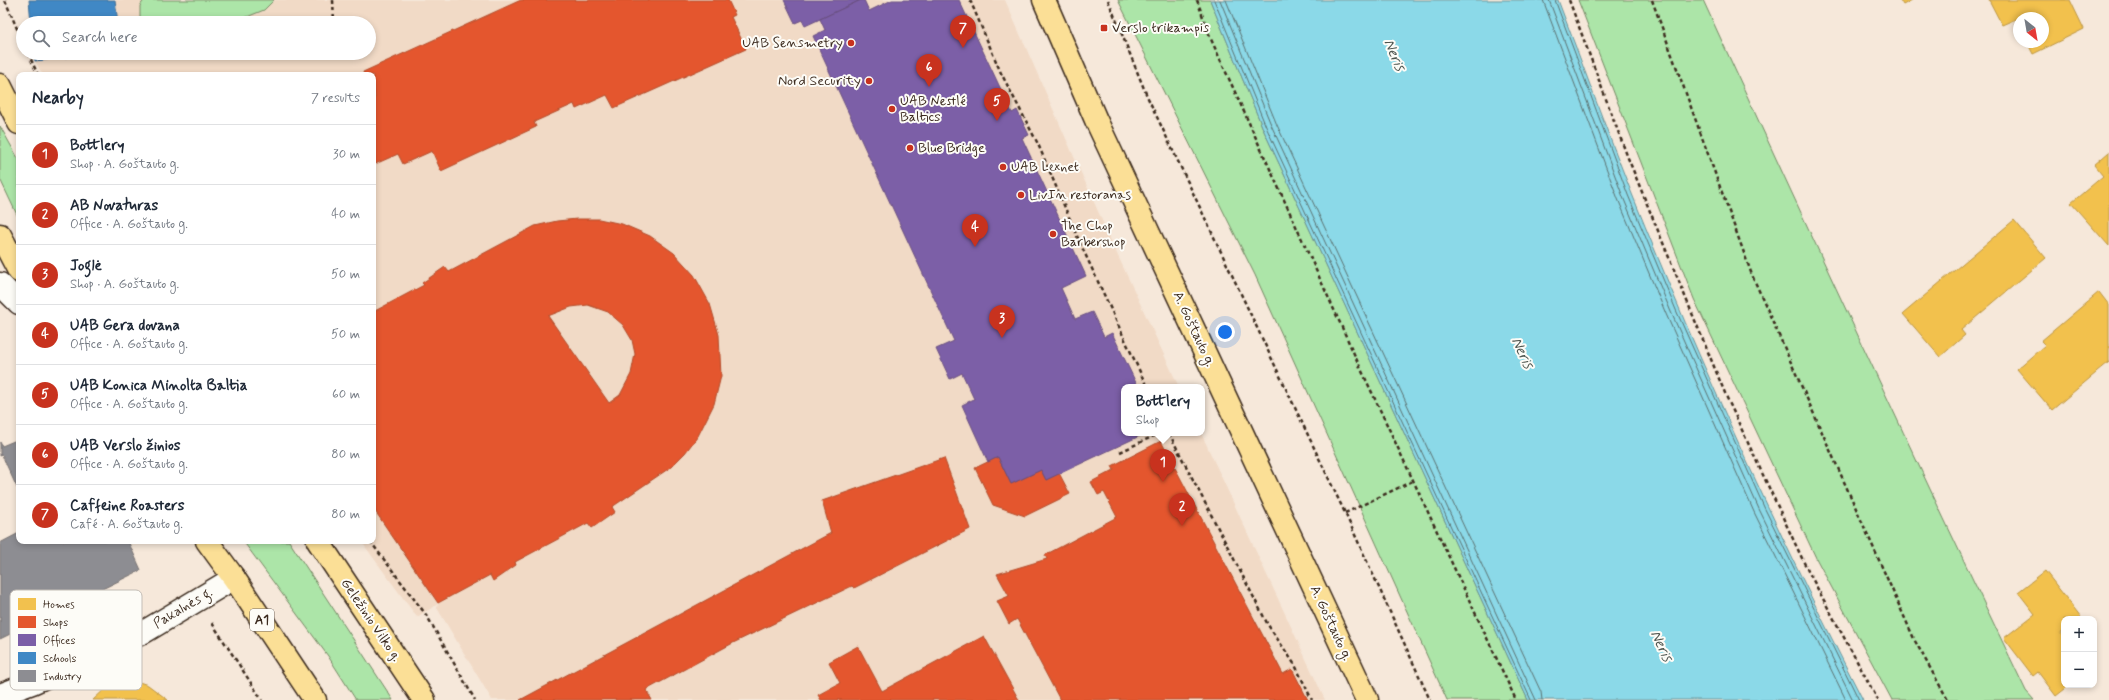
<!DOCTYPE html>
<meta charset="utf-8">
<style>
:root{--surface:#fff;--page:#f2f2f3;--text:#1f2937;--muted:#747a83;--line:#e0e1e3;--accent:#c8321e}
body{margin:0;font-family:Mynerve,sans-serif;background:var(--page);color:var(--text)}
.controls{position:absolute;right:12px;bottom:12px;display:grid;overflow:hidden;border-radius:8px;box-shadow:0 2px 6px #0003}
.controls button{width:36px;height:36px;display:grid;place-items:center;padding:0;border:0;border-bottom:1px solid var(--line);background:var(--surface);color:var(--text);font:20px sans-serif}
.compass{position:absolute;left:2013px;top:12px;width:36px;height:36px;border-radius:50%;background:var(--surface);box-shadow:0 2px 6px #0003;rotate:149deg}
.you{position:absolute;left:1225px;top:332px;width:14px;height:14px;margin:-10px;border:3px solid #fff;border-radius:50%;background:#1a73e8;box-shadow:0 0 0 6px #1a73e833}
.badge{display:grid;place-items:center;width:26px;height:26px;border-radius:50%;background:var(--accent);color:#fff;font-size:13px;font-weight:700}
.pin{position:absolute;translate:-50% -33px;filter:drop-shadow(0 1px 2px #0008)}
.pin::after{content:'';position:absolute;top:21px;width:14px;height:12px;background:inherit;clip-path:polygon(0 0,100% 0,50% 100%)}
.popup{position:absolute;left:1121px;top:384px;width:84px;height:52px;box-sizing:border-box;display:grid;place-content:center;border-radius:8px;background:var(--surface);filter:drop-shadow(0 1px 3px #0005);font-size:13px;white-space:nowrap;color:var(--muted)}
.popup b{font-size:15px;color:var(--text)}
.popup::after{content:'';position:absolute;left:50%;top:100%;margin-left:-8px;border:8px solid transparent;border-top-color:var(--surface)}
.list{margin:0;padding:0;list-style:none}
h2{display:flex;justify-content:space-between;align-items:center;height:52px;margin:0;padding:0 16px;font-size:17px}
h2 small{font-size:13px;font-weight:400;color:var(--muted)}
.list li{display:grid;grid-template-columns:26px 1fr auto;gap:12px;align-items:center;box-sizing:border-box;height:60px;padding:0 16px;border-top:1px solid var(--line)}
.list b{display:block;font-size:15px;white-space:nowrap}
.list p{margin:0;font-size:13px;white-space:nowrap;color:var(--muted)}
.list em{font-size:13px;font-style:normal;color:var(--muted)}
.icon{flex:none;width:22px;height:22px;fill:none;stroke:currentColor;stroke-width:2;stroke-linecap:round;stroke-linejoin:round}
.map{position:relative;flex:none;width:2109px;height:700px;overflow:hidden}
.search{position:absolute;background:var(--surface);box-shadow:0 2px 6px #0003;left:16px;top:16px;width:360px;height:44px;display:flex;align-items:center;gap:10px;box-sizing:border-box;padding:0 14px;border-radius:22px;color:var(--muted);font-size:15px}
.panel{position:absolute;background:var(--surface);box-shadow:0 2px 6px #0003;left:16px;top:72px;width:360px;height:472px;border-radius:8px}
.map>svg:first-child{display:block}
.built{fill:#f1dac6}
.green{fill:#ace5a8;stroke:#748863}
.water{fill:#8bd9e8;stroke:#6b9397}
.homes{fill:#f2c14e;stroke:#bb9440}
.shops{fill:#e4572e;stroke:#b14a29;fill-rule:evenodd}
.offices{fill:#7b5ea7;stroke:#684e7e}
.schools{fill:#3f88c5;stroke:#3e6c93}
.industry{fill:#8d8d92;stroke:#746f6f}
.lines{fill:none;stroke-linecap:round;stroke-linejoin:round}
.shore{stroke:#5b706f;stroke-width:1}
.minor-casing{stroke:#3b2a1e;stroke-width:25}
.major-casing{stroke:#3b2a1e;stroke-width:25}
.highway-casing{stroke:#3b2a1e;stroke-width:25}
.path{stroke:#3b2a1e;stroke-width:2.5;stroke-dasharray:4 3;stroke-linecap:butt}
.minor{stroke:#fdfcf7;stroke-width:22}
.major{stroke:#fbdf96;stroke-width:22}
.highway{stroke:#fbdf96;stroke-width:22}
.poi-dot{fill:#c8321e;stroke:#fdfcf7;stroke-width:1.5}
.labels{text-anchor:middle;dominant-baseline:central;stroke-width:4;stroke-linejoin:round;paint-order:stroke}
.shield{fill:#fdfcf7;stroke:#75695f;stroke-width:1}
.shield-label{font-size:13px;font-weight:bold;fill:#3b2a1e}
.poi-label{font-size:14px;fill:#3b2a1e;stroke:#fdfcf7;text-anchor:start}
.street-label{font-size:14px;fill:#3b2a1e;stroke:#fdfcf7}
.water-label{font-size:15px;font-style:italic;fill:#4f5650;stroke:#fdfcf7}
.key{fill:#fdfcf7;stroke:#c3bdb6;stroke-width:1}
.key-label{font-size:11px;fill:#3b2a1e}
</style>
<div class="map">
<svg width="2109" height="700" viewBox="0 0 2109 700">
<rect width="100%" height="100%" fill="#f6e8da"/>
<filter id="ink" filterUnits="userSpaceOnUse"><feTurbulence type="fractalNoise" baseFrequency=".025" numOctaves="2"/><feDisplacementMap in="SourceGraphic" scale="8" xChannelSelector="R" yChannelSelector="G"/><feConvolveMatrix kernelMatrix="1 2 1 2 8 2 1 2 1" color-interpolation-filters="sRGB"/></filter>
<g filter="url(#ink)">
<path class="built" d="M29 0H1005L1112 243 1179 387H1124V433H1201L1325 700H492L437 608 438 604 417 617 361 541H373V75H43L35 61 34 53H369V23H31Z"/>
<g class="green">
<path d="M144 0H274L264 10 232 23H140V6Z"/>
<path d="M1118 0H1210L1264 131 1528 700H1447L1255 275Z"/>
<path d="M1578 0H1703C1809 231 1916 462 2026 691L2034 700H1892L1817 560 1694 299Z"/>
<path d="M0 126 19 160V219L0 179Z"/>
<path d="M243 541H289L393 700H356L328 656Z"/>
</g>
<path class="water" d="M1210 0H1558C1583 65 1606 130 1632 194 1701 366 1778 535 1863 700H1528L1264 131Z"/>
<g class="homes">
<path d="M1900 0H1912L1903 5Z"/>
<path d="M1989 0H2070L2084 29 2033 54 2027 42H2043V18H2019V26L2016 19 2002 25Z"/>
<path d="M2109 152V246L2071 203 2103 176 2094 165Z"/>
<path d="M2014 220 2046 258 1961 330 1965 335 1940 357 1903 314Z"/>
<path d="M2099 292 2109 305V362L2052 410 2017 369 2045 345 2041 341Z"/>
<path d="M2045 571 2081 617 2078 619H2064V630L2060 633 2064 638V685H2070L2056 696 2038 672 2033 676 2004 638 2035 614 2018 592Z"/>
<path d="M136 681 148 685 168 700H93L106 688Z"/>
</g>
<g class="shops">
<path d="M521 0H728L735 15 731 17 746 49 614 108 607 95 576 109 574 104 534 122 536 127 441 171 432 151 403 164 398 154 373 165V99L375 98 373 75H364L363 72Z"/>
<path d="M577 219H599L622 224 650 236 674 253 694 275 710 304 719 335 721 376 714 404 698 436 685 453 671 467 612 507 615 512 592 528 588 523 515 562 516 565 493 581 490 575 438 603 373 508V312L424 285 422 283 445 267 449 272 535 226 557 221ZM588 305 608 312 623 325 632 340 635 354 631 374 620 395 609 403 548 316 571 307Z"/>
<path d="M1161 441 1283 674 1292 669 1308 700H1060L1017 619 1009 624 997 601 1009 596 997 574 1047 559 1045 555 1117 517 1104 492 1098 495 1091 482 1114 470 1112 466Z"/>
<path d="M998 457 1011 484 1041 470 1046 480 1059 473 1070 494 1025 516 993 505 975 468Z"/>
<path d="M944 458 970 529 854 588 852 586 733 643 646 690 652 700H520L831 533 822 501Z"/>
<path d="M984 636 1019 700H821L818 695 840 683 829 662 858 646 882 691Z"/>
</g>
<g class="offices">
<path d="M784 0H861L805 26 802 20 795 23Z"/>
<path d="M861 0H864L869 11 892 0H959L1012 113 1017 110 1029 135 1022 138 1086 276 1061 288 1075 319 1092 312 1104 337 1112 333 1138 387H1124V433H1146L1046 480 1041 470 1011 484 998 457 988 462 962 405 974 399 962 373 950 379 936 349 954 341 813 36 825 30 820 19Z"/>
</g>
<g class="schools">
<path d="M29 0H115L118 23H31Z"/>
<path d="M34 53H109L35 61Z"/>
</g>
<g class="industry">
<path d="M19 439V492L2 455 0 456V442L2 446Z"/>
<path d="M19 533V541H128L141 570 0 639V543Z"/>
</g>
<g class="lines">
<g class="shore">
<path d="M1214 0 1267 129 1531 700"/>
<path d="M1220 0 1272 127 1536 700"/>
<path d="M1226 0 1277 125 1541 692 1542 700"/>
<path d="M1543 0 1618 199 1666 314 1754 512 1846 700"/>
<path d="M1549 0 1623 197 1671 312 1759 509 1853 700"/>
<path d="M1555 0 1628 195 1676 310 1764 507 1859 700"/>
</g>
<g class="minor-casing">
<g id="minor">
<path d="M0 284 19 303"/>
<path d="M0 695 32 683 144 632 234 578"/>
</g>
</g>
<g class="major-casing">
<path id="major" d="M1044 0 1096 120 1367 700"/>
</g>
<g class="highway-casing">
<g id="highway">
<path d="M0 85 19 123"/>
<path d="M0 235 19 271"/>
<path d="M207 541 234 578 315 700"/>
<path d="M318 541 424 700"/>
</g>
</g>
<g class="path">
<path d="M5 0 23 43"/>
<path d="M333 0 334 23"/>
<path d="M970 0 1001 73 1038 144 1080 243 1147 387"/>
<path d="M1108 0 1147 96 1345 513 1430 700"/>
<path d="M1197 0 1210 37 1360 367 1516 700"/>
<path d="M1569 0 1628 158 1727 398 1808 571 1878 700"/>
<path d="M1652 0 1752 275 1915 641 1948 700"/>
<path d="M28 53 38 75"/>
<path d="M1169 433 1268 625 1295 665 1312 700"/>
<path d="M1120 452 1160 433"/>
<path d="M1345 513 1413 481"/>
<path d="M370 541 427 616 475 700"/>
<path d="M212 623 262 700"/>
</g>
<use href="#minor" class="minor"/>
<use href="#major" class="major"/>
<use href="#highway" class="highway"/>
</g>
</g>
<g class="poi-dot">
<rect x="1100" y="24" width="8" height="8" rx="2"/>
<circle cx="851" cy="43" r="4"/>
<circle cx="869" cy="81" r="4"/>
<circle cx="892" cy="109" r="4"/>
<circle cx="910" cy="148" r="4"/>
<circle cx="1003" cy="167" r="4"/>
<circle cx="1021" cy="195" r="4"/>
<circle cx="1053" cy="234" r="4"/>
</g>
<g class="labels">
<rect class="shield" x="250" y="609" width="24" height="22" rx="3"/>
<g class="shield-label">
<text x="262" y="620">A1</text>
</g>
<g class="poi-label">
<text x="1112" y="28">Verslo trikampis</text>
<text x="843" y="43" text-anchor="end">UAB Sensmetry</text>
<text x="861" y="81" text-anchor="end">Nord Security</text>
<text x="900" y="101">UAB Nestlé<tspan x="900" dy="16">Baltics</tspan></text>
<text x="918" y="148">Blue Bridge</text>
<text x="1011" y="167">UAB Lexnet</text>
<text x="1029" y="195">LivIn restoranas</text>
<text x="1061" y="226">The Chop<tspan x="1061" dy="16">Barbershop</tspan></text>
</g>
<g class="street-label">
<text transform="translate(1194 329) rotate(65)">A. Goštauto g.</text>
<text transform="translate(183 608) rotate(-31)">Pakalnės g.</text>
<text transform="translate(371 620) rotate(56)">Geležinio Vilko g.</text>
<text transform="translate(1331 623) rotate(65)">A. Goštauto g.</text>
</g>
<g class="water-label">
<text transform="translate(1394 55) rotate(67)">Neris</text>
<text transform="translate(1522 353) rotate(65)">Neris</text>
<text transform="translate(1661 646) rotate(65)">Neris</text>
</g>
</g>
<rect x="10" y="590" width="132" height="100" rx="6" class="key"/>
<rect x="18" y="598" width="18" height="12" fill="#f2c14e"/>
<rect x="18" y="616" width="18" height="12" fill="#e4572e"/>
<rect x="18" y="634" width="18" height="12" fill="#7b5ea7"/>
<rect x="18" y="652" width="18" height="12" fill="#3f88c5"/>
<rect x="18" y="670" width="18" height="12" fill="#8d8d92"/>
<g class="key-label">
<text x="43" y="608">Homes</text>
<text x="43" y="626">Shops</text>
<text x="43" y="644">Offices</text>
<text x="43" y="662">Schools</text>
<text x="43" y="680">Industry</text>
</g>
</svg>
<div class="controls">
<button>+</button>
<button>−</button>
</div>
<svg class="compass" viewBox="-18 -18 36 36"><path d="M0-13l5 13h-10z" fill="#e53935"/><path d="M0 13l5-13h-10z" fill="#747a83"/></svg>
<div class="you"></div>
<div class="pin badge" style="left:1163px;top:482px">1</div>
<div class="popup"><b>Bottlery</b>Shop</div>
<div class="pin badge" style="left:1182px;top:526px">2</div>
<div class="pin badge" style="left:1002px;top:338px">3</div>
<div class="pin badge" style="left:975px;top:247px">4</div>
<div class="pin badge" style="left:997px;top:121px">5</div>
<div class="pin badge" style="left:929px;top:87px">6</div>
<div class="pin badge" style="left:963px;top:48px">7</div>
<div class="search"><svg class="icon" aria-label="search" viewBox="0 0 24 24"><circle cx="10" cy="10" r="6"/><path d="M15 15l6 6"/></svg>Search here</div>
<section class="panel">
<h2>Nearby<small>7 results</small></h2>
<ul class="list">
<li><span class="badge">1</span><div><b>Bottlery</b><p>Shop · A. Goštauto g.</p></div><em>30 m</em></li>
<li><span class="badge">2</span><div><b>AB Novaturas</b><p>Office · A. Goštauto g.</p></div><em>40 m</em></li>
<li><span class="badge">3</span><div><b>Joglė</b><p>Shop · A. Goštauto g.</p></div><em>50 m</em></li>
<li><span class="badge">4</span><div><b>UAB Gera dovana</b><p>Office · A. Goštauto g.</p></div><em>50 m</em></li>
<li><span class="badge">5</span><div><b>UAB Konica Minolta Baltia</b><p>Office · A. Goštauto g.</p></div><em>60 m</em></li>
<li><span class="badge">6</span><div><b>UAB Verslo žinios</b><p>Office · A. Goštauto g.</p></div><em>80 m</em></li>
<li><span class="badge">7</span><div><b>Caffeine Roasters</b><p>Café · A. Goštauto g.</p></div><em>80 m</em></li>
</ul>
</section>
</div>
